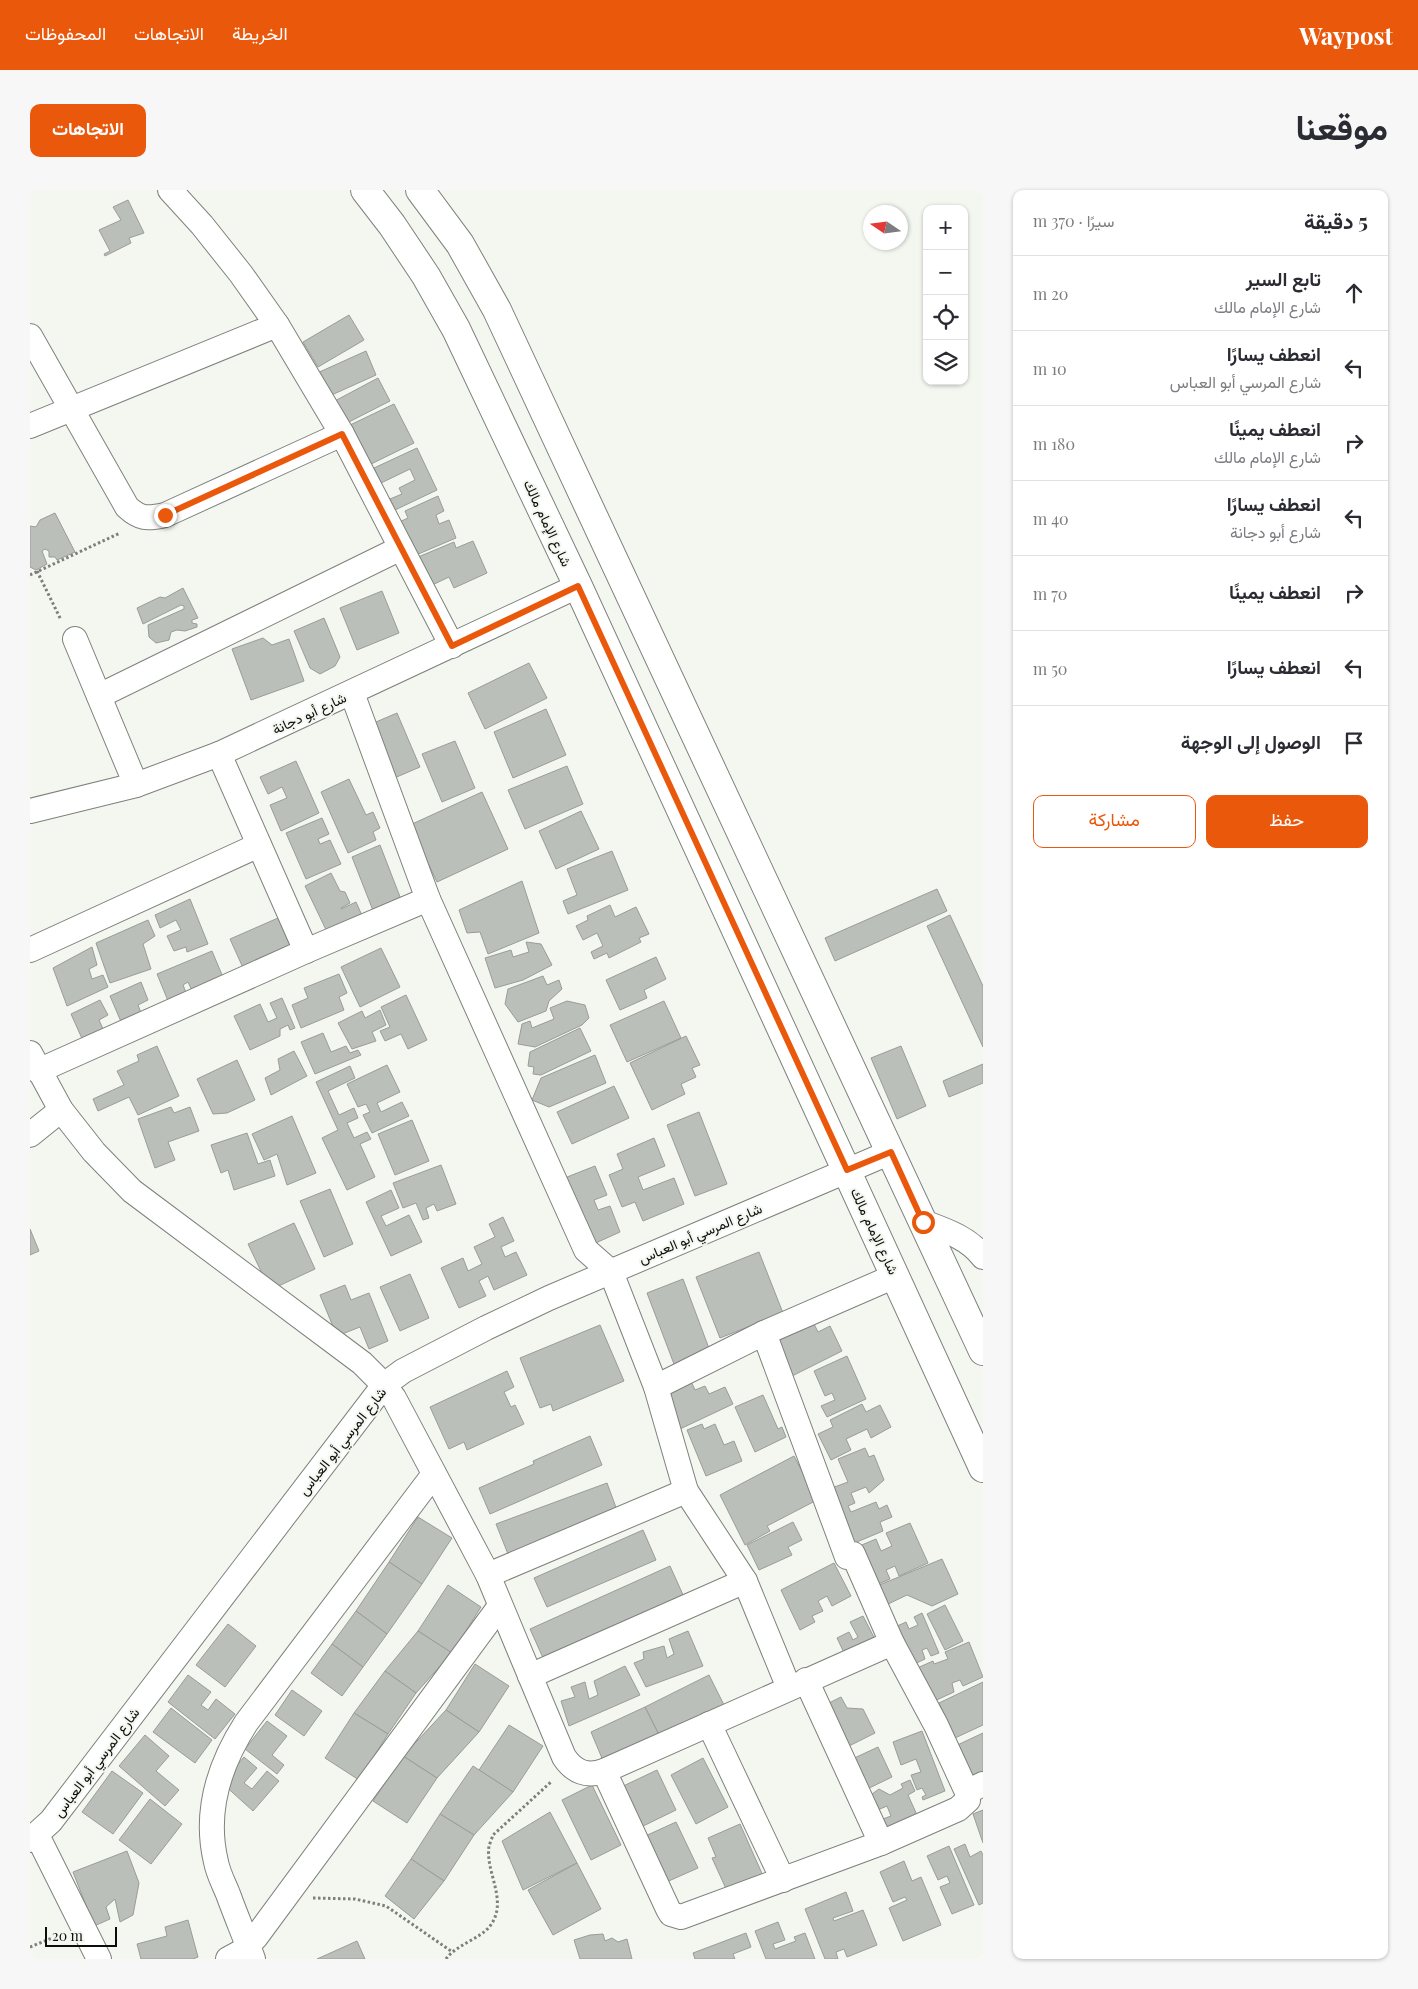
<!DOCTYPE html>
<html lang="ar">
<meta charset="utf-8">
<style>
:root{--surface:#fff;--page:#f7f7f7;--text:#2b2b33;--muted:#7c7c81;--line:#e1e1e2;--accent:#ea580c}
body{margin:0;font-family:"Playfair Display",Vazirmatn,serif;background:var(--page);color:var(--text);direction:rtl}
.controls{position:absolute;right:15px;top:15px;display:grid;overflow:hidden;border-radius:10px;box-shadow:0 1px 4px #0004}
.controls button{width:45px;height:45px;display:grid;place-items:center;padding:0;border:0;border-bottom:1px solid var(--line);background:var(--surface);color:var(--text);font:25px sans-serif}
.compass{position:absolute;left:833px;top:15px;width:45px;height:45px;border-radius:50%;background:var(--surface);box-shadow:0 1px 4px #0004;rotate:283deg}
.scale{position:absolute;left:15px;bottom:12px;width:72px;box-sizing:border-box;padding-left:5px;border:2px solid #0d0e0c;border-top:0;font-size:14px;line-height:18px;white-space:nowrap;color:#0d0e0c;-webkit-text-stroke:4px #f3f7f0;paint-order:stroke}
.stop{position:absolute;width:15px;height:15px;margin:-11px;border:4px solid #ea580c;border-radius:50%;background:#fff}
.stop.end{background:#ea580c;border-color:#fff;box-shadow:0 1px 5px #0008}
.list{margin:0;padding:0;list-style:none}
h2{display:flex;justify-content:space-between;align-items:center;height:65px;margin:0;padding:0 20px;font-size:21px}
h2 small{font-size:16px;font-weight:400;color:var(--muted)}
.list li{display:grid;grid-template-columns:32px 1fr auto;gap:15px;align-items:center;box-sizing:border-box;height:75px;padding:0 20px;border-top:1px solid var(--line)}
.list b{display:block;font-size:19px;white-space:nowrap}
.list p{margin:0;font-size:16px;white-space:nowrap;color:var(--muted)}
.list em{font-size:16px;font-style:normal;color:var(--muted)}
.actions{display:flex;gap:10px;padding:15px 20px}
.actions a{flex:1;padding:11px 0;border:1px solid var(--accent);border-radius:10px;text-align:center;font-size:18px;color:var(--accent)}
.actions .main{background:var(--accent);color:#fff}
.icon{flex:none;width:28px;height:28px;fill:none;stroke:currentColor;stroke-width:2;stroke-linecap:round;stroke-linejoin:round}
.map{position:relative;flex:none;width:953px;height:1769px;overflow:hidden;direction:ltr;border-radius:10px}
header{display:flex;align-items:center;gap:30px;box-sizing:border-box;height:70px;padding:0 25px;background:var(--accent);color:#fff}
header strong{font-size:24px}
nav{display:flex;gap:28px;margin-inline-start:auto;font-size:18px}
.intro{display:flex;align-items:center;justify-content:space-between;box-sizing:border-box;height:120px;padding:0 30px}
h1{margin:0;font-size:35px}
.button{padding:12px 22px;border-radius:10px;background:var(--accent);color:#fff;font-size:18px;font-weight:700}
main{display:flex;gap:30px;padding:0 30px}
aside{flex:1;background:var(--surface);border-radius:10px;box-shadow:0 1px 4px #0004}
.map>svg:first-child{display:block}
.building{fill:#bbbfb9;stroke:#9a9d97}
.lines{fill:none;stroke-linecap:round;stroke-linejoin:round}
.minor-casing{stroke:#7e827c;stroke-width:26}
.tertiary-casing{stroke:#7e827c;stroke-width:30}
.path{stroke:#7c7f7a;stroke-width:3;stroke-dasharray:2.5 2.5;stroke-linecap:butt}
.minor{stroke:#fff;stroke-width:24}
.tertiary{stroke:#fff;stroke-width:28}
.route{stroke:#ea580c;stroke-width:6}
.labels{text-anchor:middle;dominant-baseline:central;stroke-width:4;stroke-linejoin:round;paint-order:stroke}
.street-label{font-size:14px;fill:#0d0e0c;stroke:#f3f7f0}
</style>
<header>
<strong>Waypost</strong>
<nav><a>الخريطة</a><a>الاتجاهات</a><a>المحفوظات</a></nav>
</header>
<div class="intro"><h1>موقعنا</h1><a class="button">الاتجاهات</a></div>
<main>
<aside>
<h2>5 دقيقة<small>سيرًا · 370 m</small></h2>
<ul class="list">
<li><svg class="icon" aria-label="ahead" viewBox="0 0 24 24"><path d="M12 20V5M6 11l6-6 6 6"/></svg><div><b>تابع السير</b><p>شارع الإمام مالك</p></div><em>20 m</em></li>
<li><svg class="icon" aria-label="left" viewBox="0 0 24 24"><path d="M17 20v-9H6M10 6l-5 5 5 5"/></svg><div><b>انعطف يسارًا</b><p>شارع المرسي أبو العباس</p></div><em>10 m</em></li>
<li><svg class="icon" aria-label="right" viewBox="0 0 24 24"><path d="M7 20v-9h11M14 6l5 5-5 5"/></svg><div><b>انعطف يمينًا</b><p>شارع الإمام مالك</p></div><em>180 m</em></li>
<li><svg class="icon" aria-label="left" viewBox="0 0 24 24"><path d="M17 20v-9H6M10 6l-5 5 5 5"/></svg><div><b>انعطف يسارًا</b><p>شارع أبو دجانة</p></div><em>40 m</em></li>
<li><svg class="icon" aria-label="right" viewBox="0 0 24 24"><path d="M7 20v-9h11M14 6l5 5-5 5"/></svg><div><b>انعطف يمينًا</b></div><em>70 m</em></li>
<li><svg class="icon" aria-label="left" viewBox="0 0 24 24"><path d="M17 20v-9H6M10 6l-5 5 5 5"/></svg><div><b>انعطف يسارًا</b></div><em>50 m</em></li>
<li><svg class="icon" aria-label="arrive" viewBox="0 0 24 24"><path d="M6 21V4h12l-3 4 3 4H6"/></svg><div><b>الوصول إلى الوجهة</b></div></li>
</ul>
<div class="actions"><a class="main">حفظ</a><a>مشاركة</a></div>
</aside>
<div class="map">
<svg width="953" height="1769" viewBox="0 0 953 1769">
<rect width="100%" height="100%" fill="#f3f7f0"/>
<g class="building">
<path d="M98 10 114 43 99 48 101 53 75 66 74 64 80 61 69 40 91 30 83 17Z"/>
<path d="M319 125 334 150 288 177 273 152Z"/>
<path d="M336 161 346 185 295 208 285 184Z"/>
<path d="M348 188 360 211 313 235 301 213Z"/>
<path d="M364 214 384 253 337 276 318 236Z"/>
<path d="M387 258 407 300 365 320 360 309 372 304 369 298 385 290 380 279 351 293 344 278Z"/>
<path d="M408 306 414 321 406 325 409 334 419 330 426 348 379 368 365 334 378 328 375 321Z"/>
<path d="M25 323 45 362 27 370 25 367H19V361L15 359 12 361 17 374 6 380 0 377V336L6 337 10 330Z"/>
<path d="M443 351 457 383 424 398 419 387 394 399 381 370 424 352 426 358Z"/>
<path d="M153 398 168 428 162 430V433L167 434V437L155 441 147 440 141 442 139 450 126 453 119 447 118 435 154 419V416L151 415 113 434 107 418 130 407 135 408Z"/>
<path d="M352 401 369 443 327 460 310 418Z"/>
<path d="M294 428 310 467 305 476 290 484 280 478 264 441Z"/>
<path d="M233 448 242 455 259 449 274 491 221 510 202 459Z"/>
<path d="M499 473 517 508 455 539 438 503Z"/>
<path d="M516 519 536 565 483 588 464 542Z"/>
<path d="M367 523 390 577 362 589 339 535Z"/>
<path d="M425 551 445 598 412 612 392 564Z"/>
<path d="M266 571 289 623 251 641 240 615 257 608 252 597 238 604 230 587Z"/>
<path d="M537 576 553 614 495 639 478 600Z"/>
<path d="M319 589 336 625 343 622 350 638 343 642 346 650 318 663 291 602Z"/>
<path d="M452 602 478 659 407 692 380 635Z"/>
<path d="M551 621 569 659 526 679 509 641Z"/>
<path d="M292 628 299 644 288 649 290 654 300 650 311 674 276 689 256 643Z"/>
<path d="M350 655 372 712 344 723 322 667Z"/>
<path d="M582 661 598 700 538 724 533 711 547 705 537 679Z"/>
<path d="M301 683 310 701 315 702 320 713 311 718V719L326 712 334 730 299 746 275 696Z"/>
<path d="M492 691 509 743 458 764 450 742 437 743 429 720Z"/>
<path d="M907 699 917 721 805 771 795 748Z"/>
<path d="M160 709 178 754 157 762 156 757 144 761 137 746 151 740 146 730 130 738 125 725Z"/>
<path d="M580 715 585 727 606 717 619 744 609 748 611 752 579 768 577 763 564 769 561 762 573 756 567 743 553 750 546 736 558 730 557 726Z"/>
<path d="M920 725 953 796V857L897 736Z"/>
<path d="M248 728 262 759 214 780 200 749Z"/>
<path d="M118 730 125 746 113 754 121 779 80 793 66 753Z"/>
<path d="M496 752 511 754 522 775 493 790 465 798 455 768 481 760 483 767 499 762Z"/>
<path d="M62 757 67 775 59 779 62 789 73 785 78 797 37 816 23 778Z"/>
<path d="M351 758 370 797 330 817 311 777Z"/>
<path d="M182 761 195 792 164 805 158 792 153 795 159 810 141 818 127 784Z"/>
<path d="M626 767 636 789 614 800 617 808 590 820 576 790Z"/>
<path d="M309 784 317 803 309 807 314 820 271 838 262 815 278 808 274 798Z"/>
<path d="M513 786 517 795 529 790 532 799 519 811 516 821 488 832 475 814 478 799Z"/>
<path d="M111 792 118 810 108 815 113 828 92 834 80 806Z"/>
<path d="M376 805 397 850 378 859 371 844 355 851 350 841 360 837 351 817Z"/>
<path d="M252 808 265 838 260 840 258 835 250 839V846L220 860 204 826 230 814 238 832 247 828 240 813Z"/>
<path d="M70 810 78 825 69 830 74 841 54 853 41 824Z"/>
<path d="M537 811 555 815 559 828 552 835 505 857 488 854 492 834 500 831 502 838 524 829 520 818Z"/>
<path d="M634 811 651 848 597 872 580 835Z"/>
<path d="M350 820 356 835 342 842 346 851 322 859 308 833 332 821 335 828Z"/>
<path d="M550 838 561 861 511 885 503 884 504 877 498 876 500 862Z"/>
<path d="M293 843 301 862 316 856 320 863 328 860 331 865 285 884 271 852Z"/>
<path d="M656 846 670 875 662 878 666 887 651 894 655 904 622 920 600 873Z"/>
<path d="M127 856 149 906 108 925 99 907 68 921 63 909 94 895 87 881 109 871 107 865Z"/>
<path d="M871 856 896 916 867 929 841 868Z"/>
<path d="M264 861 277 886 241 905 235 888 250 880 248 869Z"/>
<path d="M565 865 576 893 519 917 502 910 511 888Z"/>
<path d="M207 870 225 910 197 923 183 924 167 889Z"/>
<path d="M953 874V893L919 907 913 891Z"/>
<path d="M357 875 370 902 347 913 351 922 372 912 379 926 342 943 333 925 340 922 336 914 328 917 317 894Z"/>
<path d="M320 876 325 888 298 901 309 925 324 918 328 928 317 933 324 948 337 942 341 949 330 954 345 987 317 1000 292 948 308 940 286 892Z"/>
<path d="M584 896 599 928 542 954 527 922Z"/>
<path d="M141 917 144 923 160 917 169 941 138 952 145 970 125 978 108 929Z"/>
<path d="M669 922 697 994 665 1006 637 935Z"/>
<path d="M262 926 286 983 257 995 247 964 234 970 222 944Z"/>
<path d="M382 930 399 971 365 985 348 944Z"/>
<path d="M217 943 228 974 240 970 245 986 204 1000 198 980 191 983 181 955Z"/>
<path d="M624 948 635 976 608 987 613 1000 644 988 654 1014 613 1031 605 1012 592 1017 579 985 593 979 587 964Z"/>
<path d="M411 975 426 1014 407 1021 404 1014 396 1018 399 1028 393 1030 386 1013 373 1018 363 993Z"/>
<path d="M565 976 577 1005 564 1010 568 1020 580 1016 590 1042 559 1056 532 989Z"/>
<path d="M300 999 323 1054 294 1067 270 1011Z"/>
<path d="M361 1000 369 1018 351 1026 356 1036 379 1025 392 1052 361 1066 336 1012Z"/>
<path d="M473 1027 484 1051 471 1057 475 1067 486 1062 497 1085 464 1100 458 1086 449 1091 456 1106 429 1118 411 1078 433 1068 438 1081 452 1074 444 1057 465 1047 459 1034Z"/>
<path d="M264 1033 285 1079 240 1100 218 1054Z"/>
<path d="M0 1039 9 1061 0 1065Z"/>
<path d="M729 1062 753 1123 690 1148 666 1087Z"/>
<path d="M380 1084 399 1128 370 1141 350 1097Z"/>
<path d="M653 1089 680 1161 644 1174 617 1103Z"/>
<path d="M315 1095 321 1110 339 1103 358 1151 339 1159 330 1137 307 1146 290 1105Z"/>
<path d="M784 1134 788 1142 800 1136 812 1161 762 1186 745 1152Z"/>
<path d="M570 1135 594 1191 523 1221 521 1214 510 1218 490 1168Z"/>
<path d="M817 1166 836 1209 797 1227 791 1216 805 1210 802 1203 795 1206 784 1181Z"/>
<path d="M477 1181 484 1197 474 1202 481 1217 485 1215 494 1234 437 1260 434 1252 419 1259 400 1217Z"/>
<path d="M660 1189 665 1200 675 1196 679 1204 695 1197 703 1214 650 1239 632 1202Z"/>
<path d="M733 1205 748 1239 752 1237 756 1247 725 1262 705 1217Z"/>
<path d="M832 1214 836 1222 850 1215 861 1237 841 1248 837 1239 816 1249 821 1260 801 1270 788 1244 803 1237 800 1230Z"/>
<path d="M672 1234 674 1239 685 1234 694 1255 704 1251 712 1271 676 1286 657 1240Z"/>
<path d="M560 1246 572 1275 460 1324 449 1298 504 1274 503 1271Z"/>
<path d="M835 1258 839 1267 844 1265 854 1290 839 1303 836 1297 821 1303 825 1313 818 1316 821 1322 846 1312 849 1319 857 1315 862 1327 850 1332 853 1341 822 1354 799 1299 818 1292 808 1269Z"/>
<path d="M764 1266 787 1310 737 1336 740 1341 715 1355 690 1305Z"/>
<path d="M577 1293 588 1323 478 1364 466 1334Z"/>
<path d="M388 1327 422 1348 392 1394 359 1372Z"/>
<path d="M763 1332 772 1350 758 1357 762 1365 729 1380 717 1355Z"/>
<path d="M880 1333 898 1373 869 1386 865 1376 856 1380 860 1389 844 1396 827 1357 846 1349 851 1361 862 1356 856 1343Z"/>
<path d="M613 1340 626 1370 517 1417 504 1388Z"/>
<path d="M912 1369 928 1404 902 1416 877 1405 856 1415 847 1396Z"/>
<path d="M359 1372 392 1394 357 1444 326 1421Z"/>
<path d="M804 1373 821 1406 802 1416 797 1406 788 1411 793 1421 782 1426 785 1432 770 1440 751 1400Z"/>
<path d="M640 1376 654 1407 514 1470 500 1439Z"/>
<path d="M418 1395 451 1417 422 1463 388 1441Z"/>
<path d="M915 1415 933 1451 915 1460 897 1424Z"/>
<path d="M326 1421 357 1444 333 1477 302 1454Z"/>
<path d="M892 1423 909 1463 901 1466 897 1458 892 1460 895 1469 880 1476 863 1438 876 1432 879 1439 888 1435 884 1427Z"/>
<path d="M833 1426 847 1453 817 1469 807 1448 819 1442 823 1450 828 1447 820 1432Z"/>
<path d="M198 1434 226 1456 195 1497 166 1475Z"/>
<path d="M388 1441 422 1463 386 1503 355 1481Z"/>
<path d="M658 1441 673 1476 616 1497 604 1473 614 1469 613 1462 634 1456 637 1468 644 1464 639 1449Z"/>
<path d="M939 1452 953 1487 933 1496 930 1490 922 1493 924 1502 900 1513 885 1479 903 1471 904 1474 918 1469 915 1462Z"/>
<path d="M302 1454 333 1477 312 1506 281 1483Z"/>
<path d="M445 1474 479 1496 449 1542 416 1520Z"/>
<path d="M595 1476 610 1505 539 1536 531 1511 545 1507 541 1497 555 1492 559 1509 568 1505 564 1491Z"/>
<path d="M355 1481 386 1503 358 1544 324 1523Z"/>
<path d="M158 1485 181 1502 171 1515 178 1520 186 1509 205 1524 185 1549 138 1512Z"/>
<path d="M679 1485 694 1515 630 1547 615 1517Z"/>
<path d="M953 1492V1535L925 1548 909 1513Z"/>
<path d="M262 1500 292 1521 274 1546 245 1525Z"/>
<path d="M811 1507 817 1518 833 1519 845 1543 815 1558 795 1515Z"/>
<path d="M615 1517 630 1547 574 1573 561 1542Z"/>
<path d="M141 1518 182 1550 165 1573 123 1542Z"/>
<path d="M416 1520 449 1542 407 1588 373 1566Z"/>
<path d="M324 1523 358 1544 329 1590 295 1568Z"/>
<path d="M237 1531 257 1546 242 1565 254 1575 247 1584 215 1559Z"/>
<path d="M479 1535 513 1556 483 1602 449 1580Z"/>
<path d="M892 1541 915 1601 893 1610 892 1607 896 1605 892 1598 887 1600 881 1585 891 1582 886 1569 871 1575 863 1552Z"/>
<path d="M953 1543V1589L937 1596 921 1558Z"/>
<path d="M115 1545 139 1566 126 1581 149 1600 135 1616 89 1576Z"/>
<path d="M848 1557 862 1587 833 1601 818 1571Z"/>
<path d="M373 1566 407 1588 377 1633 343 1611Z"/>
<path d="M214 1567 227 1578 214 1593 222 1599 237 1581 249 1591 223 1621 192 1593Z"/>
<path d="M673 1568 698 1617 666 1634 641 1585Z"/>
<path d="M443 1576 483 1602 444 1645 410 1624Z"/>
<path d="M627 1580 646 1620 607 1639 587 1599Z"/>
<path d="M82 1581 113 1603 83 1644 52 1622Z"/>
<path d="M880 1590 885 1601 878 1605 887 1625 849 1642 845 1632 861 1626 857 1616 843 1622 838 1607 849 1599 860 1605 873 1598 871 1594Z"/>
<path d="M562 1595 591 1655 561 1670 532 1610Z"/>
<path d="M120 1609 152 1634 121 1674 89 1650Z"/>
<path d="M953 1620V1653L943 1624Z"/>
<path d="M520 1622 547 1673 493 1700 472 1651Z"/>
<path d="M410 1624 444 1645 414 1691 381 1669Z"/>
<path d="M646 1632 668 1678 632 1694 611 1648Z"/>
<path d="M710 1634 734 1688 698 1703 682 1668 686 1667 678 1648Z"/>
<path d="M935 1654 940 1667 951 1661 953 1665V1713L949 1715 924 1659Z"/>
<path d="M919 1656 944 1715 922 1724 910 1697 920 1693 917 1686 908 1690 897 1666Z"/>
<path d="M97 1661 109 1693 103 1725 90 1732 85 1709 76 1717 80 1729 64 1736 43 1682Z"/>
<path d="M381 1669 414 1691 384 1729 355 1706Z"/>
<path d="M874 1671 882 1691 891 1687 911 1735 873 1751 859 1718 877 1710 875 1707 863 1712 850 1682Z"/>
<path d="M547 1673 571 1719 523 1745 498 1700Z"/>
<path d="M816 1702 823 1721 803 1728 804 1731 833 1720 847 1755 817 1767 814 1759 806 1762 808 1769H795L775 1719Z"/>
<path d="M158 1730 168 1767 163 1769H111L107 1754 137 1746 135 1737Z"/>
<path d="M748 1732 755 1750 743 1754 745 1759 766 1751 764 1747 775 1743 785 1769H736L725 1741Z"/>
<path d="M716 1743 721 1757 703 1764 705 1769H665L663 1763Z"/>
<path d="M573 1744 575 1751 582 1748 588 1752 597 1749 602 1769H550L544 1750 560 1745Z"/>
<path d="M327 1751 335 1769H287Z"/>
</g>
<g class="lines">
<g class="minor-casing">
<g id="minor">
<path d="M140 0 172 35 211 84 247 135 312 244 422 456"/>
<path d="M0 146 97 317C110 329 117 329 135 325L312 244"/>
<path d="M0 236 247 135"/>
<path d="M45 449 106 595"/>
<path d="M322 503 398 709 556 1060 581 1082 626 1197 656 1301 715 1391 759 1498"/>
<path d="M69 506 371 358"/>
<path d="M189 564 276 761"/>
<path d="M0 621 106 595 189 564 548 396"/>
<path d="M0 760 229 655"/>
<path d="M0 863 31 920 64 962 102 1001 332 1173 354 1195 364 1208 458 1385 534 1567C544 1582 557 1587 574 1581L862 1453"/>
<path d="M8 881 276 761 398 709"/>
<path d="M0 945 31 920"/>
<path d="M893 1032C915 1040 939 1048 953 1067"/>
<path d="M734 1143 817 1367 823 1364 862 1453 906 1535 937 1602"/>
<path d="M626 1197 734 1143 865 1086"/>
<path d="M458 1385 656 1301"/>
<path d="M500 1486 715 1391"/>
<path d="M776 1490 851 1653"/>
<path d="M679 1534 753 1690"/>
<path d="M574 1581 638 1719 641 1724 651 1727 851 1653 928 1619 938 1610 937 1602 953 1594"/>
<path d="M7 1645 69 1769"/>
<path d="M0 1650 21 1631 354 1195 373 1181 456 1138 519 1108 861 962"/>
<path d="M198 1769 211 1762 226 1747 470 1416"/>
<path d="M223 1769C215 1747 206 1726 198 1704 194 1694 188 1683 186 1672 174 1622 189 1575 216 1533L404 1284"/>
</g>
</g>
<g class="tertiary-casing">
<g id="tertiary">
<path d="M335 0 362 35 396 86 426 139 548 396 953 1278"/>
<path d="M390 0 430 54 467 120 953 1161"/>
</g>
</g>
<g class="path">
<path d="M7 381 31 430"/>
<path d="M0 385 90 343"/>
<path d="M283 1708 325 1709 356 1716 421 1761"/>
<path d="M0 1757 32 1744"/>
<path d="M416 1769C427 1754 450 1749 460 1736 479 1711 455 1683 459 1656 460 1653 462 1648 463 1645L522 1591"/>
</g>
<use href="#minor" class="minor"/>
<use href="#tertiary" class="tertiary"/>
</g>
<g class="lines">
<path class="route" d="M135 325 312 244 422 456 548 396 817 980 861 962 893 1032"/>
</g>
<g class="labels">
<g class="street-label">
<text transform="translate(518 333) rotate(65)">شارع الإمام مالك</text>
<text transform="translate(279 523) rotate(-25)">شارع أبو دجانة</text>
<text transform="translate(845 1041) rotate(65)">شارع الإمام مالك</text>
<text transform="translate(670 1043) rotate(-23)">شارع المرسي أبو العباس</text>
<text transform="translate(312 1251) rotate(-52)">شارع المرسي أبو العباس</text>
<text transform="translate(66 1572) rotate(-53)">شارع المرسي أبو العباس</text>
</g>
</g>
</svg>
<div class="controls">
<button>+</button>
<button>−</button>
<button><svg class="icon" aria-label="locate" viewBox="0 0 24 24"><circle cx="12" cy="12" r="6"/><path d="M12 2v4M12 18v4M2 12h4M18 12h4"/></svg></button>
<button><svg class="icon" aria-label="layers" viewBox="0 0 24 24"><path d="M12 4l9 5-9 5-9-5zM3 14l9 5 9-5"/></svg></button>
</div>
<svg class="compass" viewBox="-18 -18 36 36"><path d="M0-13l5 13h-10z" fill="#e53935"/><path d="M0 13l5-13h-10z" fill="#7c7c81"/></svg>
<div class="scale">20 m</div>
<div class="stop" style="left:893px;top:1032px"></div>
<div class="stop end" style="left:135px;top:325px"></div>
</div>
</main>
